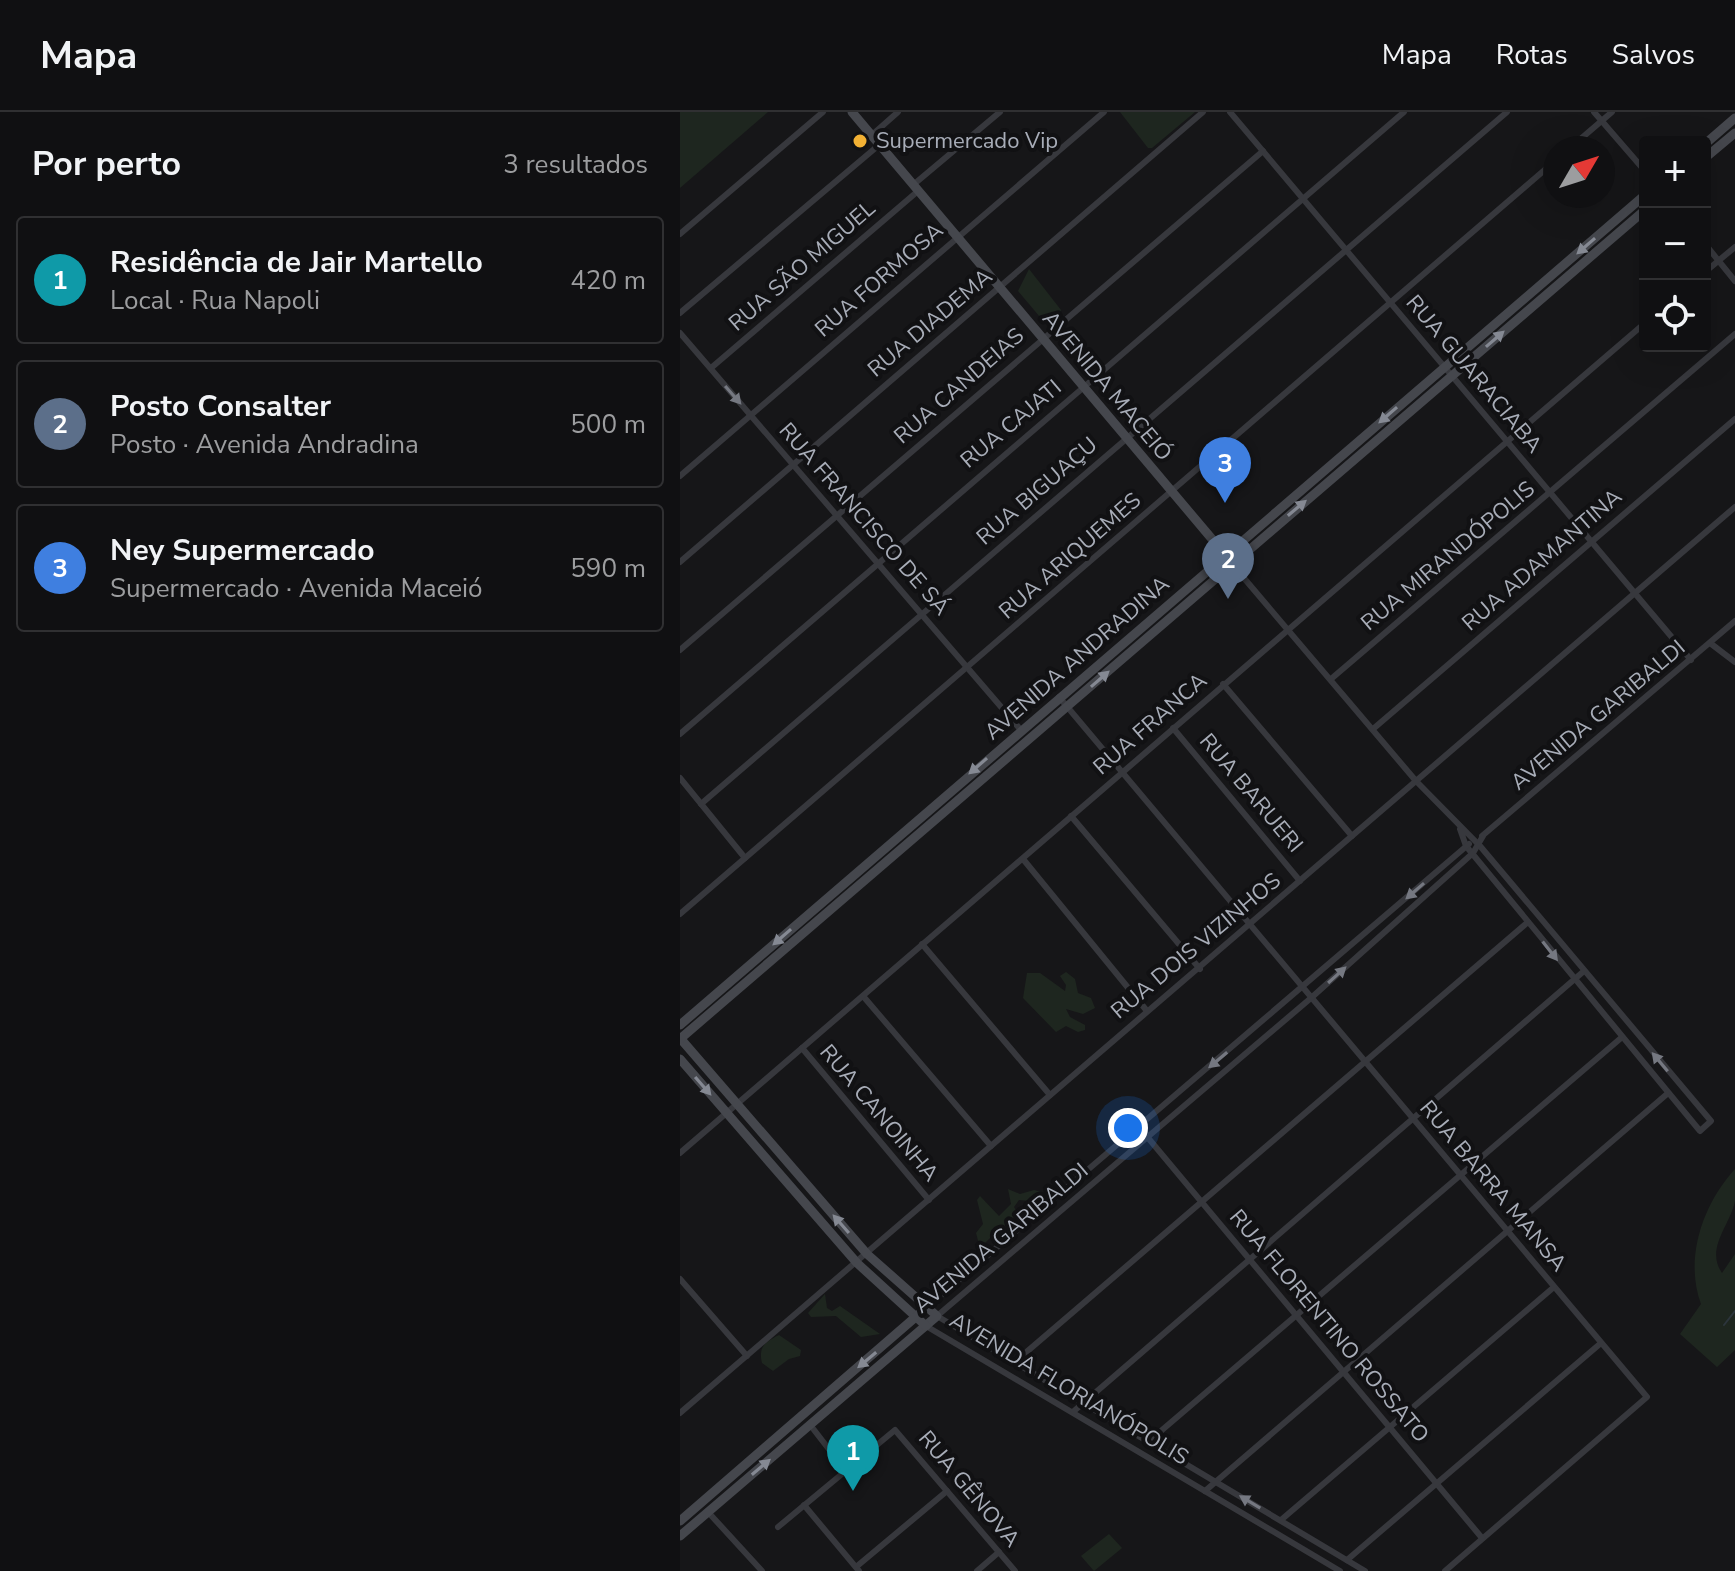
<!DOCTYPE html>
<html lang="pt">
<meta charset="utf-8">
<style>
:root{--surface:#101012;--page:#1e1e20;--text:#f1f3f6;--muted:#9c9d9f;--line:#303032;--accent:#f2b134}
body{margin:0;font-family:"Nunito Sans",sans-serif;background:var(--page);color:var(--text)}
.controls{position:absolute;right:24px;top:24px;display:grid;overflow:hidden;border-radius:8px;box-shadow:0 8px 32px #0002}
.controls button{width:72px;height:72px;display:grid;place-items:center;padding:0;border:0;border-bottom:2px solid var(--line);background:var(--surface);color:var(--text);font:40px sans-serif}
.compass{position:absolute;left:863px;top:24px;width:72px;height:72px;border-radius:50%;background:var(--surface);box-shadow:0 8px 32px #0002;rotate:51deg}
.you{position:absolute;left:448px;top:1016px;width:28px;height:28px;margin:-20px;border:6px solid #fff;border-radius:50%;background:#1a73e8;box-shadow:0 0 0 12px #1a73e833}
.badge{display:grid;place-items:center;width:52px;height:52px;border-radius:50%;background:var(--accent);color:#fff;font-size:26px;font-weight:700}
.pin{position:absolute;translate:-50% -66px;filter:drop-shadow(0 2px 4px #0008)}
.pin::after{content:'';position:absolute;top:42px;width:28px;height:24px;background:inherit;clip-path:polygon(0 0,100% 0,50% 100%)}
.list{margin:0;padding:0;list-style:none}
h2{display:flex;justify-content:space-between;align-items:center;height:104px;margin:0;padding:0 32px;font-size:34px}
h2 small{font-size:26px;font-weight:400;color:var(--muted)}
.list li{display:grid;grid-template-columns:52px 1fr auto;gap:24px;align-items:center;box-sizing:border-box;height:128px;margin:0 16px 16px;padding:0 16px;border:2px solid var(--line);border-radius:8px}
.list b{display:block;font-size:30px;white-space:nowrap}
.list p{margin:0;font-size:26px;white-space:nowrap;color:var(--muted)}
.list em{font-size:26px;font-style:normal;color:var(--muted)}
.icon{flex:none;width:44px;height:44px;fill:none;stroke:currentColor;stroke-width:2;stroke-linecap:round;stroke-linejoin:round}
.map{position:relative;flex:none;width:1055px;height:1459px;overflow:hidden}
header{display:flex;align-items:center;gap:48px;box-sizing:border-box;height:112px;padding:0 40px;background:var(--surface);border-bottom:2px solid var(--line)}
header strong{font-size:38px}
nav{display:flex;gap:44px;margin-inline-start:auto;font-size:28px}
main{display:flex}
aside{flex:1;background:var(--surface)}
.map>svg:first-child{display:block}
.green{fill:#1e261f}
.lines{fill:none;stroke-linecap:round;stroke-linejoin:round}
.stream{stroke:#2c353c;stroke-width:2}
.street{stroke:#37383d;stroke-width:6}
.secondary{stroke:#45474d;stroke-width:9}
.oneway{fill:#858993}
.oneway2{fill:#757881}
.poi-dot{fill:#f2b134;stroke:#111113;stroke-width:3}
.labels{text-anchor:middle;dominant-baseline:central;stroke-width:8;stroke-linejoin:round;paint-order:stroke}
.poi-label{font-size:22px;fill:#a8adb8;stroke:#111113;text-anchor:start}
.street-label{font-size:22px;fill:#a8adb8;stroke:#111113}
</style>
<header>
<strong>Mapa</strong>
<nav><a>Mapa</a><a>Rotas</a><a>Salvos</a></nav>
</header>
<main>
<aside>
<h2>Por perto<small>3 resultados</small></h2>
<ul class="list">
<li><span class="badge" style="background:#0f9aa8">1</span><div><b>Residência de Jair Martello</b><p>Local · Rua Napoli</p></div><em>420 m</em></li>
<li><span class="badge" style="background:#5c6f8a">2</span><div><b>Posto Consalter</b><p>Posto · Avenida Andradina</p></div><em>500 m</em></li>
<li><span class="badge" style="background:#3f7fe0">3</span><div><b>Ney Supermercado</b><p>Supermercado · Avenida Maceió</p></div><em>590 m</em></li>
</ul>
</aside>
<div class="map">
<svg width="1055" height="1459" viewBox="0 0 1055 1459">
<rect width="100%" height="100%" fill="#161618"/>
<g class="green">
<path d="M0 0H88L0 76Z"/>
<path d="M440 0H515L472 36H468Z"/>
<path d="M349 157 381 198 379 206 365 211 338 179Z"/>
<path d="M386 860 395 867 398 881 411 886 415 896 403 902 386 897 390 905 405 913V918L398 920 386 914 376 920 343 886 347 861H360L385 879 386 873 380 864Z"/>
<path d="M1055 1057C1055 1067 1055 1080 1055 1089 1050 1114 1025 1136 1042 1161L1055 1142V1238L1037 1255 1000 1222 1021 1192C1004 1146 1023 1092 1055 1057Z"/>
<path d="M328 1077 340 1082 354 1078 362 1080 363 1090 339 1088 334 1095 344 1110 330 1114 328 1124 317 1128 311 1125 300 1136 296 1121 303 1112 297 1088 300 1084 319 1104 331 1092Z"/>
<path d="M145 1182 147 1196 152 1199 160 1194 200 1222 181 1225 156 1204 131 1205 128 1201Z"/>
<path d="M99 1223 121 1238 120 1244 109 1247 93 1259 82 1251C78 1235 85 1230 99 1223Z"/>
<path d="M429 1422 442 1436 414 1459 401 1444Z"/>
</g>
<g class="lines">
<path class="stream" d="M1044 1213 1055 1199"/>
<g class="street">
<path d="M550 0 1011 548"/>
<path d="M914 0 965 59"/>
<path d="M192 23 218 0"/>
<path d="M890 36 932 0"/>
<path d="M233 73 320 0"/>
<path d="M0 122 143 0"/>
<path d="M1025 132 1055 169"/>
<path d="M1025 160 1055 135"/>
<path d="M0 201 199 33"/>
<path d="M0 221 340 617"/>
<path d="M31 256 238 79"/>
<path d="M0 364 424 0"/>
<path d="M0 450 523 0"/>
<path d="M552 452 736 669 800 734 1031 1009 1020 1019 786 734 780 717"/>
<path d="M1030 531 1055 550"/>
<path d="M0 538 583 39"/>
<path d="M651 567 1055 222"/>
<path d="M543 572 672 724"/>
<path d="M379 585 967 1285 765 1459"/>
<path d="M493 616 620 769"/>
<path d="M693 617 1055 307"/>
<path d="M0 622 724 0"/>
<path d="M0 666 65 746"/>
<path d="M21 692 827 0"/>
<path d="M391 704 520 857"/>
<path d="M802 724 1055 509"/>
<path d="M343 747 467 899"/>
<path d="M0 802 875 49"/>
<path d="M242 832 370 983"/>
<path d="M183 884 311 1034"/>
<path d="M122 936 249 1088"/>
<path d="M459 1015 802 1426"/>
<path d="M0 1041 965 211"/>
<path d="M0 1167 67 1244"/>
<path d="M246 1196 789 732"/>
<path d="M246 1214 660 1459"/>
<path d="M336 1249 848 810"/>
<path d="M394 1299 904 859"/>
<path d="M0 1301 1055 395"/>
<path d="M131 1314 165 1358"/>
<path d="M468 1330 941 926"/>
<path d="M525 1379 987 982"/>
<path d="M124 1393 179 1459"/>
<path d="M28 1400 82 1459"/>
<path d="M601 1408 874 1175"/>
<path d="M98 1415 215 1318 335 1459"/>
<path d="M667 1448 921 1231"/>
<path d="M176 1455 267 1379"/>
<path d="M297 1459 319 1440"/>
<path d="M685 1459 257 1204 631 886 793 741 803 724"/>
</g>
<g class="secondary">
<path d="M172 0 548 446"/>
<path d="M1025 32 1055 6"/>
<path d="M1025 46 1055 21"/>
<path d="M0 913 965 83"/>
<path d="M0 926 187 1142 257 1204 0 1424"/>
<path d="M0 927 965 98"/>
<path d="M0 947 177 1151 246 1214"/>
<path d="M0 1409 246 1196"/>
</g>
</g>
<defs><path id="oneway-solid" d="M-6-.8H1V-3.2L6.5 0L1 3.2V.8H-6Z" transform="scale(2)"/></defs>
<g class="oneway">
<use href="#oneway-solid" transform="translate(906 134) rotate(139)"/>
<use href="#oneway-solid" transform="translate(815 227) rotate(-41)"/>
<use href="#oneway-solid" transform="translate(708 303) rotate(139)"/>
<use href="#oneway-solid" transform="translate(617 396) rotate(-40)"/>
<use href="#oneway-solid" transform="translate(420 567) rotate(-41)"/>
<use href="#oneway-solid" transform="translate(298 654) rotate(139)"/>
<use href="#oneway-solid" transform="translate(102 825) rotate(139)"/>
<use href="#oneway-solid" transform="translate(23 974) rotate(49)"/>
<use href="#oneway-solid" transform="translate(161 1112) rotate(-131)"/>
<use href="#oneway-solid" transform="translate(187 1248) rotate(140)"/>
<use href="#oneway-solid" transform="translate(81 1355) rotate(-40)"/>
</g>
<g class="oneway2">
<use href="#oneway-solid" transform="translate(53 283) rotate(49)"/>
<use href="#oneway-solid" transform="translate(735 779) rotate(139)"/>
<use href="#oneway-solid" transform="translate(870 839) rotate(52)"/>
<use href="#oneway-solid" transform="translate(657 863) rotate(-42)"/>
<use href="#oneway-solid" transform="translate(538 948) rotate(140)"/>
<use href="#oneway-solid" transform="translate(980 950) rotate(-130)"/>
<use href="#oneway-solid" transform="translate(570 1390) rotate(-149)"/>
</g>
<circle class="poi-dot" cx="180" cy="29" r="8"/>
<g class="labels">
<g class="poi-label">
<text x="196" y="29">Supermercado Vip</text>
</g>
<g class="street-label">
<text transform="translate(122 154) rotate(-41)">RUA SÃO MIGUEL</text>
<text transform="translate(199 168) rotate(-41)">RUA FORMOSA</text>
<text transform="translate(250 211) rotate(-40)">RUA DIADEMA</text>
<text transform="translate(794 262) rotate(50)">RUA GUARACIABA</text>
<text transform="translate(279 274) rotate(-41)">RUA CANDEIAS</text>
<text transform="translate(427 274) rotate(50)">AVENIDA MACEIÓ</text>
<text transform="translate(331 312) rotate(-40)">RUA CAJATI</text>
<text transform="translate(357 379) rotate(-41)">RUA BIGUAÇU</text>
<text transform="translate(184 407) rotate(49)">RUA FRANCISCO DE SÁ</text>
<text transform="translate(390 444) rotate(-41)">RUA ARIQUEMES</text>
<text transform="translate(768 444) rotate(-40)">RUA MIRANDÓPOLIS</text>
<text transform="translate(862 448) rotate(-41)">RUA ADAMANTINA</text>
<text transform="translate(397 546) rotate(-41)">AVENIDA ANDRADINA</text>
<text transform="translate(918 603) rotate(-40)">AVENIDA GARIBALDI</text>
<text transform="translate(470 612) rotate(-41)">RUA FRANCA</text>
<text transform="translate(571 681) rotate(50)">RUA BARUERI</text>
<text transform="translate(516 834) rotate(-40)">RUA DOIS VIZINHOS</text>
<text transform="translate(199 1001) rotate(50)">RUA CANOINHA</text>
<text transform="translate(813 1074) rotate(50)">RUA BARRA MANSA</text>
<text transform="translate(321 1126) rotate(-40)">AVENIDA GARIBALDI</text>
<text transform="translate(649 1214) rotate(50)">RUA FLORENTINO ROSSATO</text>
<text transform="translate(389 1277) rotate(31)">AVENIDA FLORIANÓPOLIS</text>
<text transform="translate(289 1377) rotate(50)">RUA GÊNOVA</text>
</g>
</g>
</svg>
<div class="controls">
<button>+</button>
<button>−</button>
<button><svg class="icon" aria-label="locate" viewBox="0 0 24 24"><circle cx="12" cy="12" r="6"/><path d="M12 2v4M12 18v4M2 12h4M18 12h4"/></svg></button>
</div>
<svg class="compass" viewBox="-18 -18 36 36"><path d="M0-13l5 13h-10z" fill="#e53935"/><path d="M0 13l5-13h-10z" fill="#9c9d9f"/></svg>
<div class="you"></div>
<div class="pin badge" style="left:173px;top:1379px;background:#0f9aa8">1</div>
<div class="pin badge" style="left:548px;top:487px;background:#5c6f8a">2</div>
<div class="pin badge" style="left:545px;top:391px;background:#3f7fe0">3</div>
</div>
</main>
